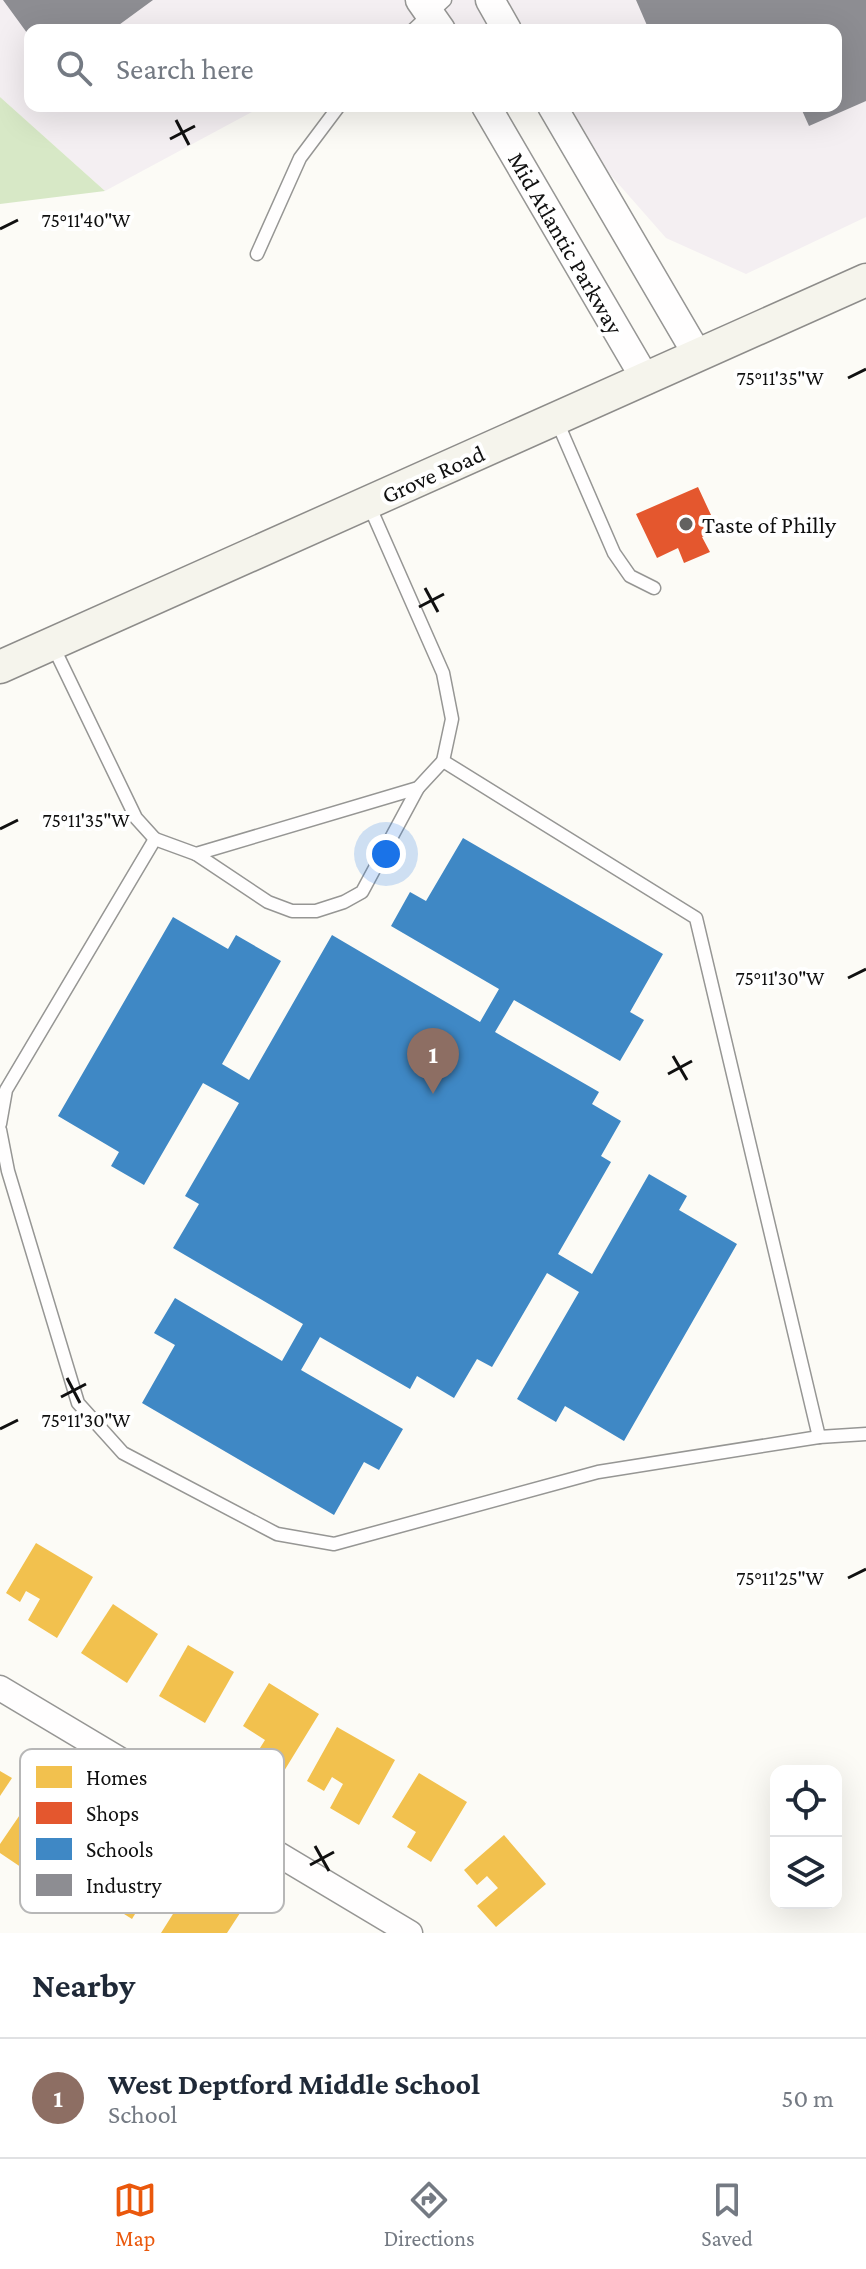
<!DOCTYPE html>
<meta charset="utf-8">
<style>
:root{--surface:#fff;--page:#f2f2f3;--text:#1f2937;--muted:#747a83;--line:#e0e1e3;--accent:#ea580c}
body{margin:0;font-family:"Crimson Pro",serif;background:var(--page);color:var(--text)}
.controls{position:absolute;right:24px;bottom:24px;display:grid;overflow:hidden;border-radius:16px;box-shadow:0 8px 32px #0002}
.controls button{width:72px;height:72px;display:grid;place-items:center;padding:0;border:0;border-bottom:2px solid var(--line);background:var(--surface);color:var(--text);font:40px sans-serif}
.you{position:absolute;left:386px;top:854px;width:28px;height:28px;margin:-20px;border:6px solid #fff;border-radius:50%;background:#1a73e8;box-shadow:0 0 0 12px #1a73e833}
.badge{display:grid;place-items:center;width:52px;height:52px;border-radius:50%;background:var(--accent);color:#fff;font-size:26px;font-weight:700}
.pin{position:absolute;translate:-50% -66px;filter:drop-shadow(0 2px 4px #0008)}
.pin::after{content:'';position:absolute;top:42px;width:28px;height:24px;background:inherit;clip-path:polygon(0 0,100% 0,50% 100%)}
.list{margin:0;padding:0;list-style:none}
h2{display:flex;justify-content:space-between;align-items:center;height:104px;margin:0;padding:0 32px;font-size:34px}
h2 small{font-size:26px;font-weight:400;color:var(--muted)}
.list li{display:grid;grid-template-columns:52px 1fr auto;gap:24px;align-items:center;box-sizing:border-box;height:120px;padding:0 32px;border-top:2px solid var(--line)}
.list b{display:block;font-size:30px;white-space:nowrap}
.list p{margin:0;font-size:26px;white-space:nowrap;color:var(--muted)}
.list em{font-size:26px;font-style:normal;color:var(--muted)}
.icon{flex:none;width:44px;height:44px;fill:none;stroke:currentColor;stroke-width:2;stroke-linecap:round;stroke-linejoin:round}
.map{position:relative;flex:none;width:866px;height:1933px;overflow:hidden}
.search{position:absolute;background:var(--surface);box-shadow:0 8px 32px #0002;left:24px;right:24px;top:24px;height:88px;display:flex;align-items:center;gap:20px;box-sizing:border-box;padding:0 28px;border-radius:16px;color:var(--muted);font-size:30px}
.sheet{height:224px;background:var(--surface)}
nav{display:flex;justify-content:space-around;align-items:center;box-sizing:border-box;height:112px;border-top:2px solid var(--line);background:var(--surface);font-size:22px;color:var(--muted)}
nav a{display:grid;justify-items:center;gap:4px}
nav .on{color:var(--accent)}
.map>svg:first-child{display:block}
.industrial{fill:#f4eff2}
.forest{fill:#d7e8c6}
.homes{fill:#f2c14e}
.shops{fill:#e4572e}
.schools{fill:#3f88c5}
.industry{fill:#8d8d92}
.lines{fill:none;stroke-linecap:round;stroke-linejoin:round}
.service-casing{stroke:#969694;stroke-width:15}
.minor-casing{stroke:#969694;stroke-width:27}
.tertiary-casing{stroke:#969694;stroke-width:31}
.secondary-casing{stroke:#8d8c8a;stroke-width:35}
.service{stroke:#fffefe;stroke-width:12}
.minor{stroke:#fffefe;stroke-width:24}
.tertiary{stroke:#fffefe;stroke-width:28}
.secondary{stroke:#f5f4ec;stroke-width:32}
.ticks{fill:none;stroke:#101010;stroke-width:3}
.poi-dot{fill:#636260;stroke:#fff;stroke-width:3}
.labels{text-anchor:middle;dominant-baseline:central;stroke-width:8;stroke-linejoin:round;paint-order:stroke}
.street-label{font-size:24px;fill:#101010;stroke:#fff}
.poi-label{font-size:24px;fill:#101010;stroke:#fff;text-anchor:start}
.key{fill:#fff;stroke:#b7b7b7;stroke-width:2}
.key-label{font-size:22px;fill:#101010}
.ticks-label{font-size:20px;text-anchor:middle;fill:#101010;stroke:#fff;stroke-width:8;stroke-linejoin:round;paint-order:stroke}
</style>
<div class="map">
<svg width="866" height="1933" viewBox="0 0 866 1933">
<rect width="100%" height="100%" fill="#fcfbf6"/>
<path class="industrial" d="M0 0H866V217L746 274 666 238 550 106H836V30H30V106H263L105 191 0 97Z"/>
<path class="forest" d="M0 97 105 191 0 204Z"/>
<g class="homes">
<path d="M36 1543 93 1577 57 1638 28 1620 40 1599 26 1591 20 1602 6 1593Z"/>
<path d="M113 1604 158 1634 127 1683 81 1653Z"/>
<path d="M188 1645 234 1672 205 1723 159 1696Z"/>
<path d="M269 1683 319 1714 281 1776 253 1759 265 1740 243 1726Z"/>
<path d="M337 1727 395 1760 359 1825 330 1808 343 1784 332 1777 324 1791 307 1781Z"/>
<path d="M0 1771 12 1778 0 1796Z"/>
<path d="M419 1773 467 1802 431 1862 407 1847 416 1832 392 1817Z"/>
<path d="M30 1800 52 1815 62 1801 92 1821 49 1886 0 1853V1844Z"/>
<path d="M504 1835 546 1884 496 1927 477 1906 498 1888 487 1876 477 1885 464 1870Z"/>
<path d="M118 1838 164 1866 132 1919 86 1890Z"/>
<path d="M214 1892 242 1910 227 1933H161L183 1898 202 1911Z"/>
</g>
<path class="shops" d="M698 487 718 530 702 537 710 552 684 563 678 548 657 558 636 514Z"/>
<path class="schools" d="M463 838 663 954 630 1012 644 1020 620 1061 514 1000 495 1032 599 1092 592 1104 621 1121 601 1156 611 1162 558 1254 592 1274 649 1174 687 1196 679 1210 737 1244 624 1441 565 1406 556 1422 517 1399 579 1292 547 1273 492 1367 477 1359 454 1398 417 1376 410 1389 320 1337 301 1370 403 1429 379 1470 364 1462 334 1515 142 1403 175 1345 154 1333 175 1298 282 1361 303 1324 173 1248 199 1204 185 1196 239 1103 203 1083 144 1185 111 1166 119 1152 58 1116 173 917 228 949 236 935 281 961 222 1064 249 1080 332 935 480 1022 499 989 391 926 410 892 426 901Z"/>
<g class="industry">
<path d="M3 0H153L112 30H30V37Z"/>
<path d="M636 0H866V101L809 126 800 106H836V30H649Z"/>
</g>
<g class="lines">
<g class="service-casing">
<g id="service">
<path d="M413 30 445 0"/>
<path d="M257 254 300 158 339 106"/>
<path d="M556 419 614 553 630 576 654 588"/>
<path d="M369 505 443 673 452 719 443 761 696 918 819 1437 866 1434"/>
<path d="M52 644 136 818 155 839"/>
<path d="M196 854 268 902 292 911H316L344 902 362 892 418 788"/>
<path d="M0 1124 6 1090 155 839 196 854 418 788 443 761"/>
<path d="M0 1130 8 1171 78 1403 123 1453 277 1534 334 1544 598 1472 819 1437"/>
</g>
</g>
<g class="minor-casing">
<path id="minor" d="M0 1688 410 1933"/>
</g>
<g class="tertiary-casing">
<g id="tertiary">
<path d="M420 0 441 30"/>
<path d="M490 0 507 30"/>
<path d="M486 106 646 380"/>
<path d="M552 106 697 354"/>
</g>
</g>
<g class="secondary-casing">
<path id="secondary" d="M0 667 866 280"/>
</g>
<use href="#service" class="service"/>
<use href="#minor" class="minor"/>
<use href="#tertiary" class="tertiary"/>
<use href="#secondary" class="secondary"/>
</g>
<path class="ticks" d="M176 120 189 145M170 139 195 126M0 229 18 220M848 378 866 369M425 588 438 612M419 607 444 594M0 829 18 820M848 978 866 969M673 1056 687 1080M668 1074 692 1061M67 1378 80 1403M61 1397 86 1384M0 1429 18 1420M848 1578 866 1569M315 1846 329 1871M310 1865 334 1852"/>
<circle class="poi-dot" cx="686" cy="524" r="8"/>
<g class="labels">
<g class="street-label">
<text transform="translate(566 243) rotate(60)">Mid Atlantic Parkway</text>
<text transform="translate(433 474) rotate(-24)">Grove Road</text>
</g>
<g class="poi-label">
<text x="702" y="524">Taste of Philly</text>
</g>
</g>
<rect x="20" y="1749" width="264" height="164" rx="12" class="key"/>
<rect x="36" y="1766" width="36" height="22" fill="#f2c14e"/>
<rect x="36" y="1802" width="36" height="22" fill="#e4572e"/>
<rect x="36" y="1838" width="36" height="22" fill="#3f88c5"/>
<rect x="36" y="1874" width="36" height="22" fill="#8d8d92"/>
<g class="key-label">
<text x="86" y="1785">Homes</text>
<text x="86" y="1821">Shops</text>
<text x="86" y="1857">Schools</text>
<text x="86" y="1893">Industry</text>
</g>
<g class="ticks-label">
<text x="86" y="227">75°11'40"W</text>
<text x="780" y="385">75°11'35"W</text>
<text x="86" y="827">75°11'35"W</text>
<text x="780" y="985">75°11'30"W</text>
<text x="86" y="1427">75°11'30"W</text>
<text x="780" y="1585">75°11'25"W</text>
</g>
</svg>
<div class="controls">
<button><svg class="icon" aria-label="locate" viewBox="0 0 24 24"><circle cx="12" cy="12" r="6"/><path d="M12 2v4M12 18v4M2 12h4M18 12h4"/></svg></button>
<button><svg class="icon" aria-label="layers" viewBox="0 0 24 24"><path d="M12 4l9 5-9 5-9-5zM3 14l9 5 9-5"/></svg></button>
</div>
<div class="you"></div>
<div class="pin badge" style="left:433px;top:1094px;background:#8d6e63">1</div>
<div class="search"><svg class="icon" aria-label="search" viewBox="0 0 24 24"><circle cx="10" cy="10" r="6"/><path d="M15 15l6 6"/></svg>Search here</div>
</div>
<section class="sheet">
<h2>Nearby<small></small></h2>
<ul class="list">
<li><span class="badge" style="background:#8d6e63">1</span><div><b>West Deptford Middle School</b><p>School</p></div><em>50 m</em></li>
</ul>
</section>
<nav>
<a class="on"><svg class="icon" aria-label="map" viewBox="0 0 24 24"><path d="M3 6l6-2 6 2 6-2v14l-6 2-6-2-6 2zM9 4v14M15 6v14"/></svg>Map</a>
<a><svg class="icon" aria-label="directions" viewBox="0 0 24 24"><path d="M12 3l9 9-9 9-9-9zM9 14v-3h6M13 9l2 2-2 2"/></svg>Directions</a>
<a><svg class="icon" aria-label="saved" viewBox="0 0 24 24"><path d="M7 4h10v16l-5-4-5 4z"/></svg>Saved</a>
</nav>
